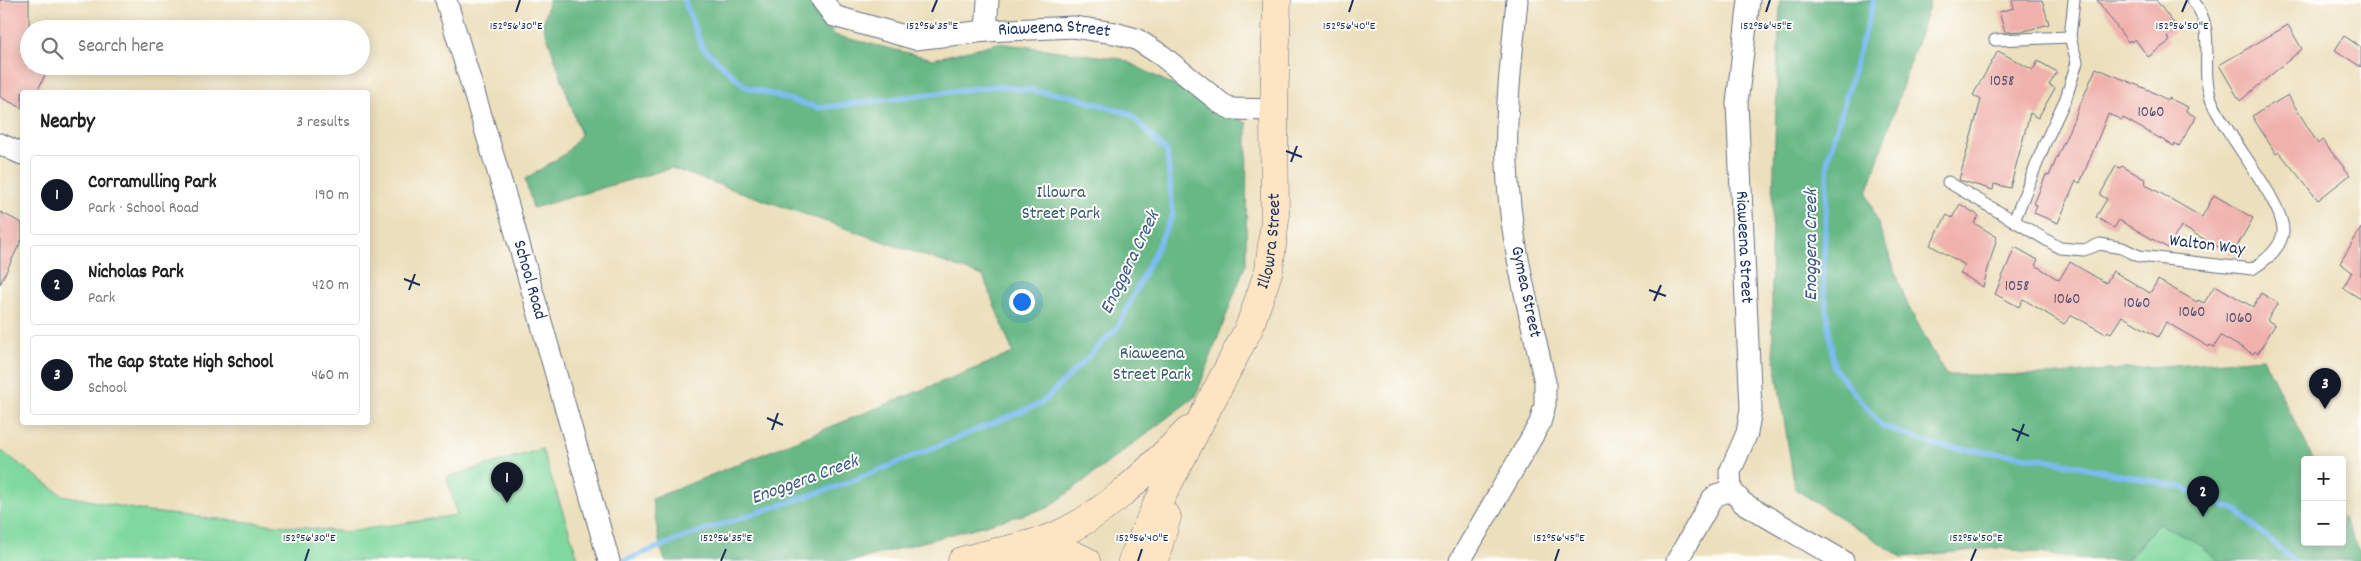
<!DOCTYPE html>
<meta charset="utf-8">
<style>
:root{--surface:#fff;--page:#f2f2f2;--text:#222;--muted:#767676;--line:#e0e0e0;--accent:#111827}
body{margin:0;font-family:Dekko,sans-serif;background:var(--page);color:var(--text)}
.controls{position:absolute;right:15px;bottom:15px;display:grid;overflow:hidden;border-radius:5px;box-shadow:0 2px 12px #0003}
.controls button{width:45px;height:45px;display:grid;place-items:center;padding:0;border:0;border-bottom:1px solid var(--line);background:var(--surface);color:var(--text);font:25px sans-serif}
.you{position:absolute;left:1021px;top:301px;width:18px;height:18px;margin:-12px;border:4px solid #fff;border-radius:50%;background:#1a73e8;box-shadow:0 0 0 8px #1a73e833}
.badge{display:grid;place-items:center;width:32px;height:32px;border-radius:50%;background:var(--accent);color:#fff;font-size:16px;font-weight:700}
.pin{position:absolute;translate:-50% -41px;filter:drop-shadow(0 1px 2px #0008)}
.pin::after{content:'';position:absolute;top:26px;width:18px;height:15px;background:inherit;clip-path:polygon(0 0,100% 0,50% 100%)}
.list{margin:0;padding:0;list-style:none}
h2{display:flex;justify-content:space-between;align-items:center;height:65px;margin:0;padding:0 20px;font-size:21px}
h2 small{font-size:16px;font-weight:400;color:var(--muted)}
.list li{display:grid;grid-template-columns:32px 1fr auto;gap:15px;align-items:center;box-sizing:border-box;height:80px;margin:0 10px 10px;padding:0 10px;border:1px solid var(--line);border-radius:5px}
.list b{display:block;font-size:19px;white-space:nowrap}
.list p{margin:0;font-size:16px;white-space:nowrap;color:var(--muted)}
.list em{font-size:16px;font-style:normal;color:var(--muted)}
.icon{flex:none;width:28px;height:28px;fill:none;stroke:currentColor;stroke-width:2;stroke-linecap:round;stroke-linejoin:round}
.map{position:relative;flex:none;width:2361px;height:561px;overflow:hidden}
.search{position:absolute;background:var(--surface);box-shadow:0 2px 12px #0003;left:20px;top:20px;width:350px;height:55px;display:flex;align-items:center;gap:12px;box-sizing:border-box;padding:0 18px;border-radius:28px;color:var(--muted);font-size:19px}
.panel{position:absolute;background:var(--surface);box-shadow:0 2px 12px #0003;left:20px;top:90px;width:350px;height:335px;border-radius:5px}
.map>svg:first-child{display:block}
.green{fill:#7fd89e;stroke:#4d847e}
.forest{fill:#67b885;stroke:#417472}
.lines{fill:none;stroke-linecap:round;stroke-linejoin:round}
.stream{stroke:#7cbbf0;stroke-width:5.5}
.building{fill:#f0b1ac}
.lane-casing{stroke:#646d7f;stroke-width:13}
.street-casing{stroke:#646d7f;stroke-width:23}
.secondary-casing{stroke:#646d7f;stroke-width:29}
.lane{stroke:#fff;stroke-width:11}
.street{stroke:#fff;stroke-width:21}
.secondary{stroke:#fde5c4;stroke-width:28}
.ticks{fill:none;stroke:#1b2f5e;stroke-width:2}
.labels{text-anchor:middle;dominant-baseline:central;stroke-width:4;stroke-linejoin:round;paint-order:stroke}
.number-label{font-size:15px;fill:#505072}
.street-label{font-size:18px;fill:#1b2f5e;stroke:#fdfcf7}
.park-label{font-size:18px;fill:#34596e;stroke:#fdfcf7}
.water-label{font-size:19px;font-style:italic;fill:#38598a;stroke:#fdfcf7}
.ticks-label{font-size:12px;text-anchor:middle;fill:#1b2f5e;stroke:#fdfcf7;stroke-width:4;stroke-linejoin:round;paint-order:stroke}
</style>
<div class="map">
<svg width="2361" height="561" viewBox="0 0 2361 561">
<rect width="100%" height="100%" fill="#fdfcf7"/>
<filter id="ink" filterUnits="userSpaceOnUse"><feTurbulence type="fractalNoise" baseFrequency=".02" numOctaves="2"/><feDisplacementMap in="SourceGraphic" scale="10" xChannelSelector="R" yChannelSelector="G"/><feConvolveMatrix kernelMatrix="1 2 1 2 8 2 1 2 1" color-interpolation-filters="sRGB"/></filter>
<filter id="wash" filterUnits="userSpaceOnUse"><feTurbulence type="fractalNoise" baseFrequency=".0096" numOctaves="4" result="noise"/><feDisplacementMap in="SourceGraphic" scale="20" xChannelSelector="R" yChannelSelector="G"/><feGaussianBlur stdDeviation="1.12" result="paint"/><feColorMatrix in="noise" values="0 0 0 0 0 0 0 0 0 0 0 0 0 0 0 0 0 1.4 0 .05"/><feComposite in="paint" operator="in"/></filter>
<g filter="url(#wash)">
<rect width="100%" height="100%" fill="#ecdfbc"/>
<g class="green">
<path d="M542 449 579 561H0V450L62 495 149 512 346 532 457 515 447 477Z"/>
<path d="M2158 524 2294 561H2127Z"/>
</g>
<g class="forest">
<path d="M549 0H807L834 35 933 59 998 43 1122 59 1247 123 1246 263 1196 396 1048 508 853 561H665L660 546 652 499 1013 353 983 276 671 168 533 208 525 179 565 154 581 135 543 24Z"/>
<path d="M1780 0H1931L1867 193 1907 304 1946 375H2046L2263 358 2314 460H2305V542H2342V516L2361 553V561H2219L2191 538 2158 524 2126 560 2085 559 1998 548 1902 557 1795 489 1773 349 1771 251Z"/>
</g>
<g class="lines">
<g class="stream">
<path d="M1874 0 1828 159 1823 281 1834 368 1882 426 1933 445 2044 459 2180 487 2236 510 2294 561"/>
<path d="M623 561 687 536 853 481 1042 403 1118 327 1173 215 1167 152 1130 114 1071 96 996 86 819 108 746 87 702 47 684 0"/>
</g>
</g>
<g id="blocks">
<g class="building">
<path d="M0 0H29V66H49L37 92H22V108L0 97Z"/>
<path d="M2012 0H2042L2049 24 2025 31 2005 32 1999 12 2014 8Z"/>
<path d="M2097 0H2156L2174 24 2170 27 2174 32 2167 37 2170 41 2148 57 2135 39 2131 42 2130 40 2128 42Z"/>
<path d="M2288 25 2302 49 2240 101 2219 65Z"/>
<path d="M2344 36 2361 47V67L2335 50Z"/>
<path d="M1998 51 2033 70 2038 61 2057 72 2049 85 2055 88 2038 118 2030 113 2010 188 1994 184 1993 190 1959 180 1981 100 1973 95Z"/>
<path d="M2096 68 2149 90 2167 100 2168 98 2188 107 2186 111 2196 117 2179 146 2175 143 2174 146 2123 118 2122 120 2108 114 2080 183 2076 181 2058 223 2034 213 2037 205 2034 204 2046 175 2049 176 2052 169Z"/>
<path d="M2288 95 2318 144 2322 140 2350 175 2318 200 2279 152 2276 154 2252 116Z"/>
<path d="M2116 166 2120 168 2122 166 2146 180 2145 183 2148 186 2202 217 2214 195 2253 218 2232 255 2181 226 2168 248 2119 220 2114 228 2096 217 2107 199 2100 195Z"/>
<path d="M1960 204 1979 216 1974 223 1997 237 1983 287 1960 273 1965 265 1930 245 1947 215 1952 218Z"/>
<path d="M0 212 22 223V239L0 284Z"/>
<path d="M2361 228V299L2343 288 2352 272 2340 263Z"/>
<path d="M2015 247 2038 260 2035 265 2059 280 2070 262 2106 283 2113 271 2150 293 2158 280 2197 302 2198 300 2204 303 2215 285 2253 307 2261 293 2278 303 2267 320 2275 325 2258 353 2255 351 2253 354 2221 336 2214 347 2210 345 2209 347 2166 322 2158 337 2122 316 2111 333 2108 331 2106 334 2072 315 2064 324 2023 299 2019 307 1995 294Z"/>
</g>
</g>
</g>
<g filter="url(#ink)">
<use href="#blocks" fill-opacity="0" stroke="#646d7f" stroke-width="1"/>
<g class="lines">
<g class="lane-casing">
<g id="lane">
<path d="M2070 37 2074 0"/>
<path d="M1995 40 2070 37 2077 62 2066 98 2045 143 2014 221"/>
<path d="M1948 182 2060 248 2084 250 2100 244 2122 248 2139 256 2252 269C2265 261 2281 249 2283 232 2285 202 2223 133 2211 99 2199 63 2218 33 2193 0"/>
</g>
</g>
<g class="street-casing">
<g id="street">
<path id="s1" d="M446 0 505 195 609 561"/>
<path id="s2" d="M822 0 834 16 915 39 986 31 1073 27 1115 33 1136 39 1161 55 1222 104 1232 109 1274 110"/>
<path id="s3" d="M1749 0 1737 103 1751 409 1747 433 1730 472 1731 490 1743 503 1843 561"/>
<path d="M986 31 988 0"/>
<path d="M0 144 22 154"/>
<path d="M1460 561 1540 423 1545 405V382C1529 310 1509 237 1507 164 1505 109 1512 54 1517 0"/>
<path d="M1677 561 1712 499 1717 495 1731 490"/>
</g>
</g>
<g class="secondary-casing">
<g id="secondary">
<path d="M1011 549C1025 545 1041 542 1055 536 1107 514 1148 470 1188 431"/>
<path d="M962 561C1002 549 1047 539 1086 561"/>
<path id="s4" d="M1132 561 1155 509 1249 328 1269 270 1275 220 1274 110 1277 0"/>
<path d="M1154 561 1167 517"/>
</g>
</g>
<use href="#lane" class="lane"/>
<use href="#street" class="street"/>
<use href="#secondary" class="secondary"/>
</g>
</g>
<path class="ticks" d="M516 12 520 0M932 12 937 0M1349 12 1353 0M1766 12 1770 0M2182 12 2187 0M1286 151 1302 157M1291 162 1297 146M404 279 420 285M409 290 415 274M1649 290 1666 296M1654 301 1661 285M767 418 783 425M2012 429 2029 436M772 430 778 413M2017 441 2024 424M305 561 309 549M721 561 726 549M1138 561 1142 549M1555 561 1559 549M1971 561 1976 549"/>
<g class="labels">
<g class="number-label">
<text x="2002" y="82">1058</text>
<text x="2151" y="113">1060</text>
<text x="2017" y="287">1058</text>
<text x="2067" y="300">1060</text>
<text x="2137" y="304">1060</text>
<text x="2192" y="313">1060</text>
<text x="2239" y="319">1060</text>
</g>
<g class="street-label">
<text stroke="none"><textPath href="#s2" startOffset="244">Riaweena Street</textPath></text>
<text stroke="none"><textPath href="#s4" startOffset="351">Illowra Street</textPath></text>
<text transform="translate(2207 246) rotate(7)">Walton Way</text>
<text stroke="none"><textPath href="#s3" startOffset="248">Riaweena Street</textPath></text>
<text stroke="none"><textPath href="#s1" startOffset="292">School Road</textPath></text>
<text transform="translate(1525 292) rotate(78)">Gymea Street</text>
</g>
<g class="park-label">
<text x="1061" y="193">Illowra<tspan x="1061" dy="21">Street Park</tspan></text>
<text x="1152" y="354">Riaweena<tspan x="1152" dy="21">Street Park</tspan></text>
</g>
<g class="water-label">
<text transform="translate(1812 245) rotate(-90)">Enoggera Creek</text>
<text transform="translate(1131 263) rotate(-64)">Enoggera Creek</text>
<text transform="translate(805 481) rotate(-20)">Enoggera Creek</text>
</g>
</g>
<g class="ticks-label">
<text x="516" y="29">152°56'30"E</text>
<text x="932" y="29">152°56'35"E</text>
<text x="1349" y="29">152°56'40"E</text>
<text x="1766" y="29">152°56'45"E</text>
<text x="2182" y="29">152°56'50"E</text>
<text x="309" y="541">152°56'30"E</text>
<text x="726" y="541">152°56'35"E</text>
<text x="1142" y="541">152°56'40"E</text>
<text x="1559" y="541">152°56'45"E</text>
<text x="1976" y="541">152°56'50"E</text>
</g>
</svg>
<div class="controls">
<button>+</button>
<button>−</button>
</div>
<div class="you"></div>
<div class="pin badge" style="left:507px;top:503px">1</div>
<div class="pin badge" style="left:2203px;top:517px">2</div>
<div class="pin badge" style="left:2325px;top:409px">3</div>
<div class="search"><svg class="icon" aria-label="search" viewBox="0 0 24 24"><circle cx="10" cy="10" r="6"/><path d="M15 15l6 6"/></svg>Search here</div>
<section class="panel">
<h2>Nearby<small>3 results</small></h2>
<ul class="list">
<li><span class="badge">1</span><div><b>Corramulling Park</b><p>Park · School Road</p></div><em>190 m</em></li>
<li><span class="badge">2</span><div><b>Nicholas Park</b><p>Park</p></div><em>420 m</em></li>
<li><span class="badge">3</span><div><b>The Gap State High School</b><p>School</p></div><em>460 m</em></li>
</ul>
</section>
</div>
